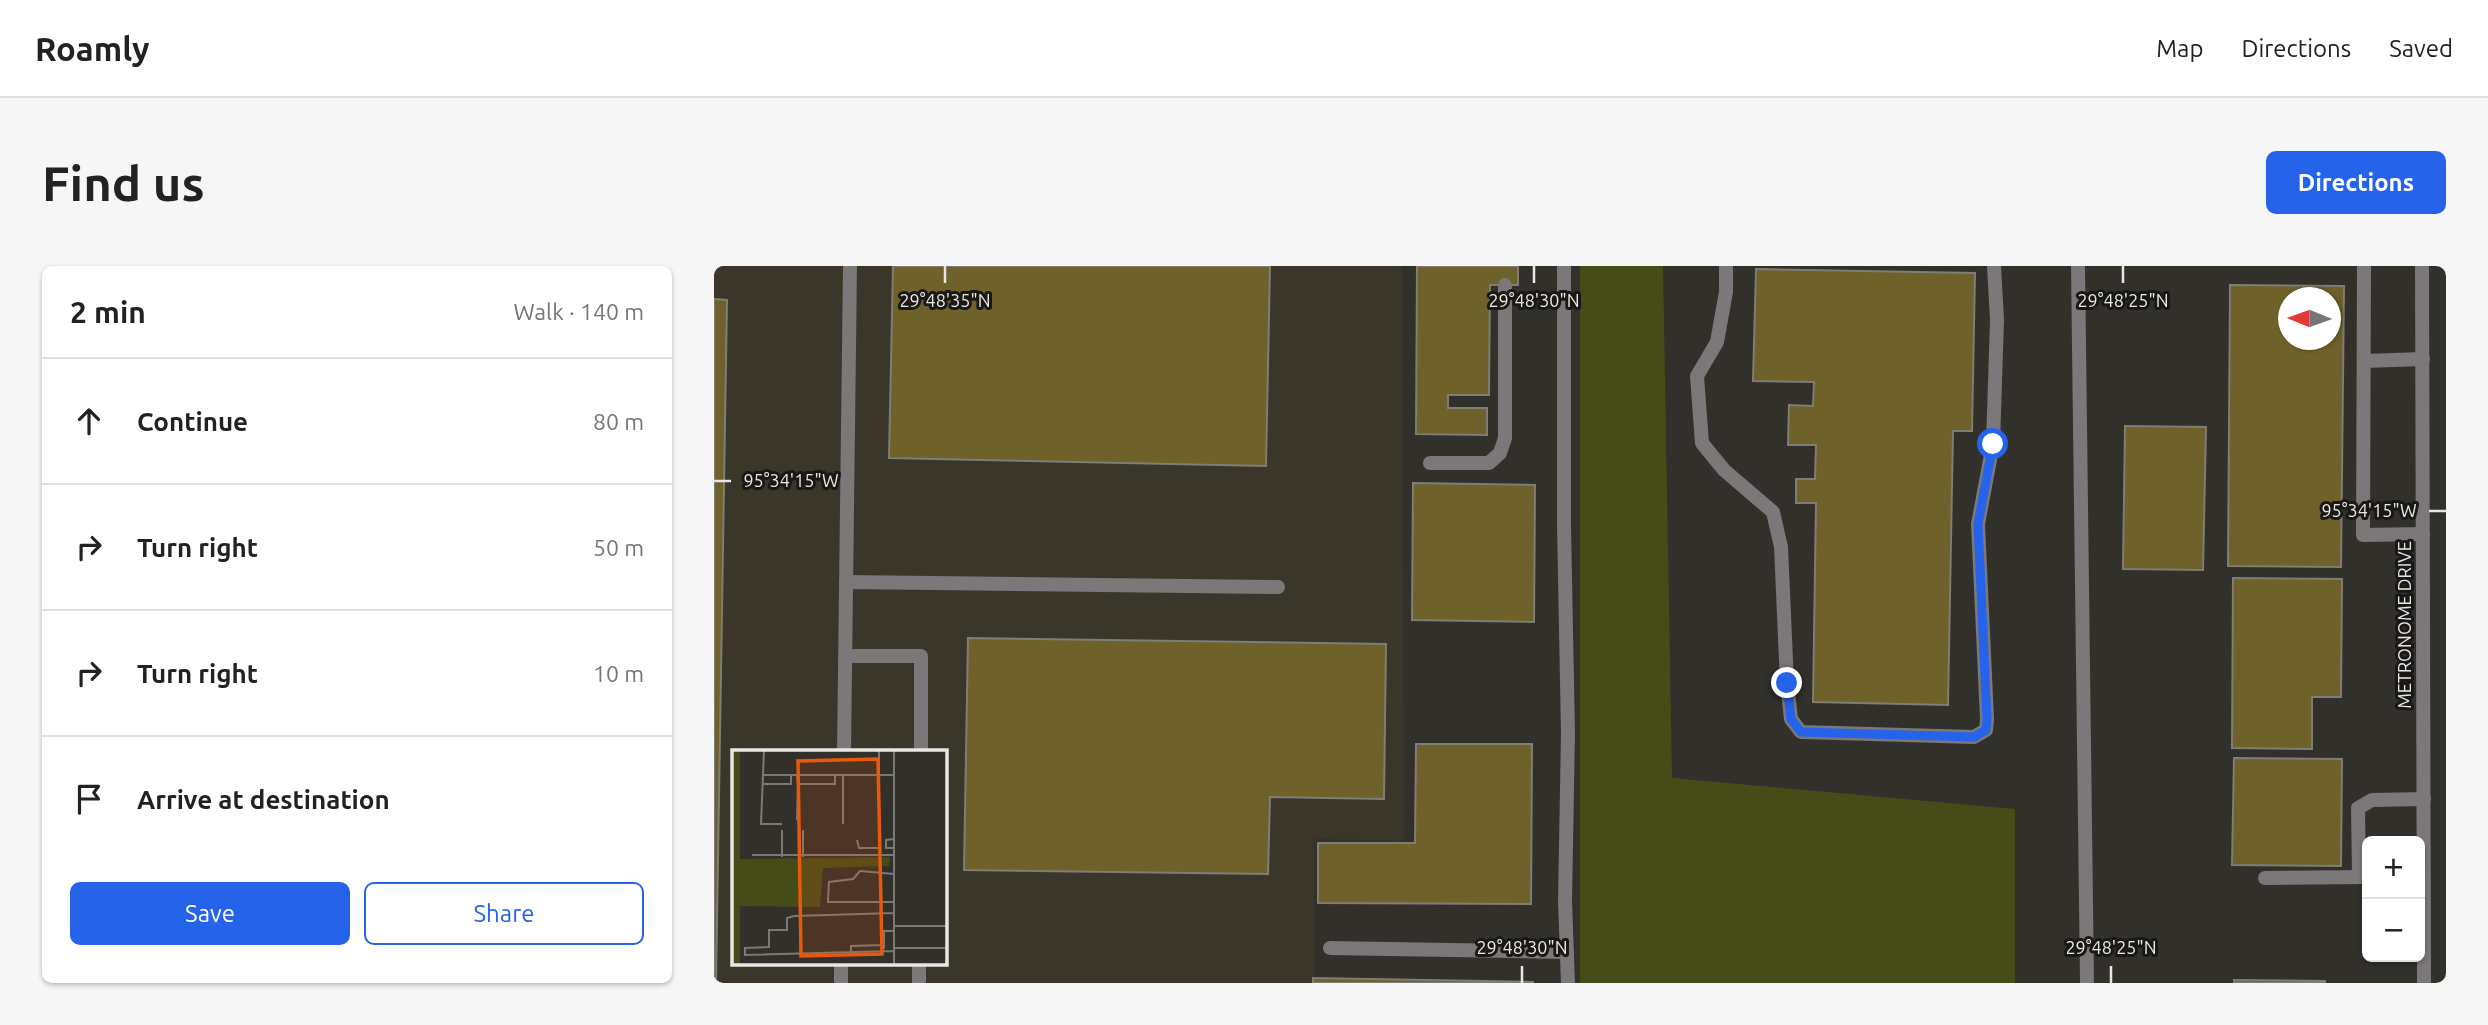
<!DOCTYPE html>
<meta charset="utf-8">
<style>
:root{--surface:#fff;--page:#f6f6f6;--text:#222;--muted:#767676;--line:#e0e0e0;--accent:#2563eb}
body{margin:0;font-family:Ubuntu,sans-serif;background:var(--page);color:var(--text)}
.controls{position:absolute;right:21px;bottom:21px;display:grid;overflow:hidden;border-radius:10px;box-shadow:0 2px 5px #0004}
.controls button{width:63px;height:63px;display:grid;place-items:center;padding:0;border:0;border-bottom:2px solid var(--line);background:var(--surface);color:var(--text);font:35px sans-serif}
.compass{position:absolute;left:1564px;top:21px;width:63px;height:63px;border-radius:50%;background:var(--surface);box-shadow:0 2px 5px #0004;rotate:271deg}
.stop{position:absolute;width:21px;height:21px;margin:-16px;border:5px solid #2563eb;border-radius:50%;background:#fff}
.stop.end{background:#2563eb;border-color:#fff;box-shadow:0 2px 7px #0008}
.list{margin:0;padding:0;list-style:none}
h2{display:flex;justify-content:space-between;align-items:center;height:91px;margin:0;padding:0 28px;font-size:30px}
h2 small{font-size:23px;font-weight:400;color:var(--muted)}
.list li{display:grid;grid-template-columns:46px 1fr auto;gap:21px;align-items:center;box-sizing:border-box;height:126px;padding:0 28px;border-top:2px solid var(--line)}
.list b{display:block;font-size:26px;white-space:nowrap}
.list em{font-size:23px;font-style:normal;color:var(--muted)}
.actions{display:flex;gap:14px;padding:21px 28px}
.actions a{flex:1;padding:16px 0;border:2px solid var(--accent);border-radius:10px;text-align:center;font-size:24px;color:var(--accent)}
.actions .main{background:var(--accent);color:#fff}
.icon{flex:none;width:38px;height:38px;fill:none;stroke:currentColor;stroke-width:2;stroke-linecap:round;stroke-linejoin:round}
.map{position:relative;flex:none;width:1732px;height:717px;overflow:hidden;border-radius:10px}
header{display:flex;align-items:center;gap:42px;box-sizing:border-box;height:98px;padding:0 35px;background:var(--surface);border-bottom:2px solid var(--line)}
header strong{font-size:33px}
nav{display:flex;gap:38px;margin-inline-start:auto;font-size:24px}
.intro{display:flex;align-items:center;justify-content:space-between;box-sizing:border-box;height:168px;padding:0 42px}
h1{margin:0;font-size:49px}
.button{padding:18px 32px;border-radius:10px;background:var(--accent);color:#fff;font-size:24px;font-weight:700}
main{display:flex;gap:42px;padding:0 42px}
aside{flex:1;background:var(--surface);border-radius:10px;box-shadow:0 2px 5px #0004}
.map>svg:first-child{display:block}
.built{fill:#3a372a;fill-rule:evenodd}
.green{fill:#464c18}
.building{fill:#6e6129;stroke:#7f7d76;stroke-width:2;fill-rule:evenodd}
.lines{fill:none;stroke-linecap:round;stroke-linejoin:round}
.service{stroke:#7c7778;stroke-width:14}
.minor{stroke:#7c7778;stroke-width:14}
.route{stroke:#2563eb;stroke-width:9}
.ticks{fill:none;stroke:#e8e7e3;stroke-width:2.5}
.labels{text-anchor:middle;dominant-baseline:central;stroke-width:6;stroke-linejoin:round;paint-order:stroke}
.street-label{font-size:18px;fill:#e8e7e3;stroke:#191815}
.inset-road{fill:none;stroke:#7b7974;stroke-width:2}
.view{fill:#e8590c;fill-opacity:0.15;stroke:#e8590c;stroke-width:3.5}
.inset-edge{fill:none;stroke:#e8e7e3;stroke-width:3.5}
.ticks-label{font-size:18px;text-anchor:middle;fill:#e8e7e3;stroke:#191815;stroke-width:6;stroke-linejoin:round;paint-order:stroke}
</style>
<header>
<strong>Roamly</strong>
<nav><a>Map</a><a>Directions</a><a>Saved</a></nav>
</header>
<div class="intro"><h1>Find us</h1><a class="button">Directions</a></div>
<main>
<aside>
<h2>2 min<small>Walk · 140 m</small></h2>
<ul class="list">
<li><svg class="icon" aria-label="ahead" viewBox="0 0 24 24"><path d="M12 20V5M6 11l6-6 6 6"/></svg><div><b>Continue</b></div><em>80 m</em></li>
<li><svg class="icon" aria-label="right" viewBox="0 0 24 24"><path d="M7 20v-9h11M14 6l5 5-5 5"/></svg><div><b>Turn right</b></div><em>50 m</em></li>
<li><svg class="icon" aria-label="right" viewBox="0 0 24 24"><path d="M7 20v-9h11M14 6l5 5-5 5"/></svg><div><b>Turn right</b></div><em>10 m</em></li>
<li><svg class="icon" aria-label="arrive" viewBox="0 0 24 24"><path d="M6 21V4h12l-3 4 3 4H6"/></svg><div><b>Arrive at destination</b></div></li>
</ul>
<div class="actions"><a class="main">Save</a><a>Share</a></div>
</aside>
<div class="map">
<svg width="1732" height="717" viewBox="0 0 1732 717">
<rect width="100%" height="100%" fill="#32302a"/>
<path class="built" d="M0 0H688L690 575 600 573V717H0ZM19 486H231V698H19Z"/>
<path class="green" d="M866 0H949L958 512 1301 543V717H866Z"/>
<g class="building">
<path d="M179 0H556L552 200 175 192Z"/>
<path d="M703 0H804V19H776L775 129H734V142H773V169L702 168Z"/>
<path d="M1042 3 1261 7 1258 165H1239L1234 439 1099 436 1102 237H1082V213H1101L1102 179H1074L1075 139 1099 140 1100 116 1039 115Z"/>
<path d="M1516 19 1630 20 1627 301 1514 300ZM1574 32H1616V74H1574Z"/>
<path d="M0 33 13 34 2 717H0Z"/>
<path d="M1411 160 1492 161 1489 304 1409 303Z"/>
<path d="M699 217 821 219 820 356 698 354Z"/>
<path d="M1519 312 1628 313 1627 431H1598V483L1518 482Z"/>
<path d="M254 372 672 378 670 533 556 531 554 608 250 604Z"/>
<path d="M702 478H818L817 638 604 637V577H701Z"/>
<path d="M1520 492 1628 493 1627 600 1518 599Z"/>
<path d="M599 712 819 716V717H599Z"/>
<path d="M1520 714 1611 715V717H1520Z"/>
</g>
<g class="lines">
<g class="service">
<path d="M850 0V260L854 467 851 635 854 717"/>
<path d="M1012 0V26L1003 76 983 110 988 177 1010 204 1059 246 1067 281 1073 417 1077 453 1087 466 1260 471 1272 464 1273 453 1264 258 1279 178 1283 54 1280 0"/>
<path d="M1364 0 1373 717"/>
<path d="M1650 0 1649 269 1709 268"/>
<path d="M1650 95 1709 93"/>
<path d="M716 197H775L786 187 791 172V19"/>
<path d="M132 316 564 321"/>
<path d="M132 390H207V486"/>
<path d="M130 486 136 0"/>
<path d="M1645 611 1644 542 1658 534 1710 533"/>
<path d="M1551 612 1652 611"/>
<path d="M616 682 853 686"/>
<path d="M127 717V698"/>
<path d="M205 717V698"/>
</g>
<path class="minor" d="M1708 0 1710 717"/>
</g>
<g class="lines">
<path class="route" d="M1073 417 1077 453 1087 466 1260 471 1272 464 1273 453 1264 258 1279 178"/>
</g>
<path class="ticks" d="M231 17V0M820 17V0M1409 17V0M0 215H17M1715 245H1732M808 717V700M1397 717V700"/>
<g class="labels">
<g class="street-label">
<text transform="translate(1690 359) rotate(-90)">METRONOME DRIVE</text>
</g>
</g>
<g transform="translate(18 484)">
<rect width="215" height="215" fill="#32302a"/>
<path d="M0 0H8V109L158 107 157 116 91 118 88 157 8 156V215H0Z" fill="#464c18"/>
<path class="inset-road" d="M32 0 29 74H50M147 0V25M162 0V215M32 25H162M65 25 66 34H103V25M111 25V74M30 34H59V25M65 70 66 34M50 80V107M71 80V107M162 89 154 90V98H162M125 90 127 98H146M20 105H162M162 124 128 121 121 129 97 132 96 152H162M162 176H216M162 198H216M152 199V181H162M119 202V196L152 195M13 204V198L37 197V180H55V168L62 166 162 163M12 205 162 201"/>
<path class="view" d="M146 9 150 204 69 206 66 11Z"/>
<rect width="215" height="215" class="inset-edge"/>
</g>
<g class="ticks-label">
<text x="231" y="41">29°48'35"N</text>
<text x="820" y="41">29°48'30"N</text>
<text x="1409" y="41">29°48'25"N</text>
<text x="77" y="221">95°34'15"W</text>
<text x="1655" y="251">95°34'15"W</text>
<text x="808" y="688">29°48'30"N</text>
<text x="1397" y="688">29°48'25"N</text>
</g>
</svg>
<div class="controls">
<button>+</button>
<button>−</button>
</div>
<svg class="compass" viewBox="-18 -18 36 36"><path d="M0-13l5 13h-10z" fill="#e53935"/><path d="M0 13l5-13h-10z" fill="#767676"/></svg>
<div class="stop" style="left:1279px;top:178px"></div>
<div class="stop end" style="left:1073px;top:417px"></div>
</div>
</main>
